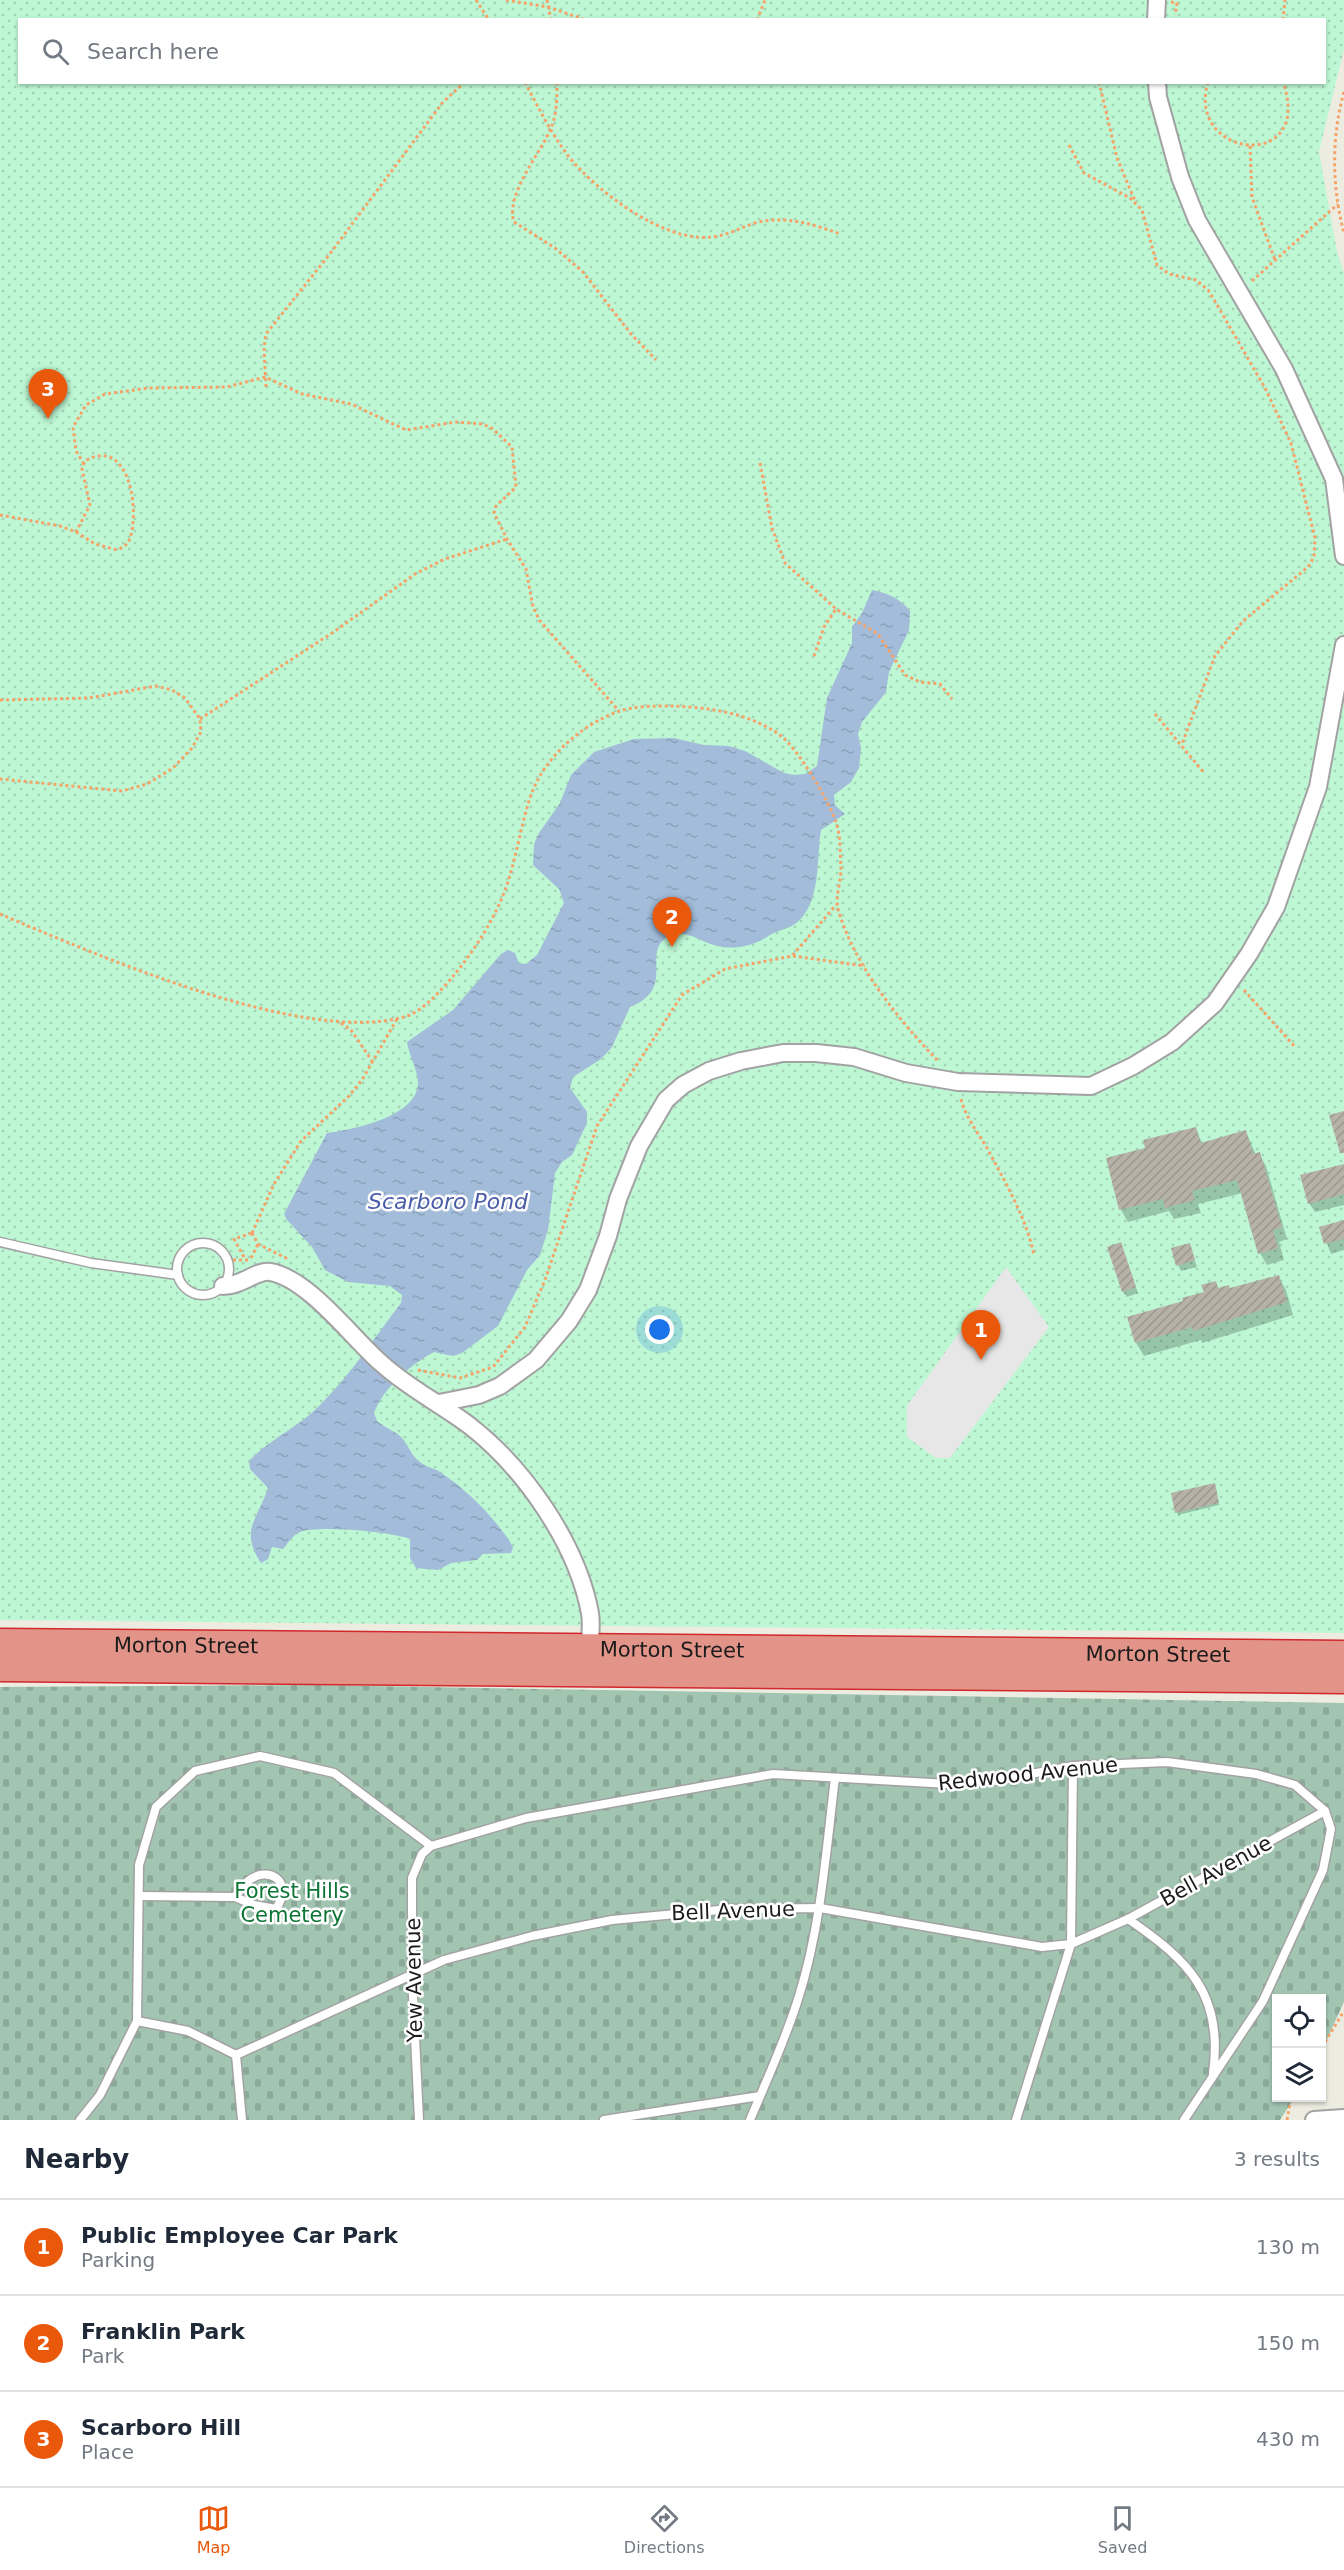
<!DOCTYPE html>
<style>
:root{--surface:#fff;--page:#f2f2f3;--text:#1f2937;--muted:#747a83;--line:#e0e1e3;--accent:#ea580c}
body{margin:0;font-family:"DejaVu Sans",sans-serif;background:var(--page);color:var(--text)}
.controls{position:absolute;right:18px;bottom:18px;display:grid;overflow:hidden;border-radius:0px;box-shadow:0 2px 4px #0004}
.controls button{width:54px;height:54px;display:grid;place-items:center;padding:0;border:0;border-bottom:2px solid var(--line);background:var(--surface);color:var(--text);font:30px sans-serif}
.you{position:absolute;left:660px;top:1330px;width:21px;height:21px;margin:-15px;border:4px solid #fff;border-radius:50%;background:#1a73e8;box-shadow:0 0 0 9px #1a73e833}
.badge{display:grid;place-items:center;width:39px;height:39px;border-radius:50%;background:var(--accent);color:#fff;font-size:20px;font-weight:700}
.pin{position:absolute;translate:-50% -50px;filter:drop-shadow(0 2px 3px #0008)}
.pin::after{content:'';position:absolute;top:32px;width:21px;height:18px;background:inherit;clip-path:polygon(0 0,100% 0,50% 100%)}
.list{margin:0;padding:0;list-style:none}
h2{display:flex;justify-content:space-between;align-items:center;height:78px;margin:0;padding:0 24px;font-size:26px}
h2 small{font-size:20px;font-weight:400;color:var(--muted)}
.list li{display:grid;grid-template-columns:39px 1fr auto;gap:18px;align-items:center;box-sizing:border-box;height:96px;padding:0 24px;border-top:2px solid var(--line)}
.list b{display:block;font-size:22px;white-space:nowrap}
.list p{margin:0;font-size:20px;white-space:nowrap;color:var(--muted)}
.list em{font-size:20px;font-style:normal;color:var(--muted)}
.icon{flex:none;width:33px;height:33px;fill:none;stroke:currentColor;stroke-width:2;stroke-linecap:round;stroke-linejoin:round}
.map{position:relative;flex:none;width:1344px;height:2120px;overflow:hidden}
.search{position:absolute;background:var(--surface);box-shadow:0 2px 4px #0004;left:18px;right:18px;top:18px;height:66px;display:flex;align-items:center;gap:15px;box-sizing:border-box;padding:0 21px;border-radius:0px;color:var(--muted);font-size:22px}
.sheet{height:366px;background:var(--surface)}
nav{display:flex;justify-content:space-around;align-items:center;box-sizing:border-box;height:84px;border-top:2px solid var(--line);background:var(--surface);font-size:16px;color:var(--muted)}
nav a{display:grid;justify-items:center;gap:3px}
nav .on{color:var(--accent)}
.map>svg:first-child{display:block}
.cemetery{fill:url(#cemetery-stones)}
.park{fill:url(#park-dots);fill-rule:evenodd}
.parking{fill:#e7e7e7}
.water{fill:url(#water-ripples)}
.shadow{fill:#0003}
.building{fill:url(#building-hatch)}
.lines{fill:none;stroke-linecap:round;stroke-linejoin:round}
.lane-casing{stroke:#a2a2a2;stroke-width:11}
.street-casing{stroke:#a2a2a2;stroke-width:20}
.highway-casing{stroke:#d1272d;stroke-width:33}
.path{stroke:#f6a369;stroke-width:3;stroke-dasharray:3 3;stroke-linecap:butt}
.lane{stroke:#fff;stroke-width:8}
.street{stroke:#fff;stroke-width:16}
.highway{stroke:#e39489;stroke-width:30}
.labels{text-anchor:middle;dominant-baseline:central;stroke-width:5;stroke-linejoin:round;paint-order:stroke}
.street-label{font-size:21px;fill:#1b1b1b;stroke:#fff}
.park-label{font-size:21px;fill:#0d7536;stroke:#fff}
.water-label{font-size:22px;font-style:italic;fill:#4b5da8;stroke:#fff}
</style>
<div class="map">
<svg width="1344" height="2120" viewBox="0 0 1344 2120">
<defs>
<pattern id="cemetery-stones" width="16" height="16" patternUnits="userSpaceOnUse" patternTransform="scale(1.5)"><rect width="16" height="16" fill="#a2c5b2"/><path d="M2 7V4a2 2 0 0 1 4 0v3zM10 15v-3a2 2 0 0 1 4 0v3z" fill="#8ba998"/></pattern>
<pattern id="park-dots" width="8" height="8" patternUnits="userSpaceOnUse" patternTransform="scale(1.5)"><rect width="8" height="8" fill="#bdf7d4"/><path d="M2 2h.1M6 6h.1" fill="none" stroke="#a2d3b5" stroke-width="1.8" stroke-linecap="round"/></pattern>
<pattern id="water-ripples" width="26" height="14" patternUnits="userSpaceOnUse" patternTransform="scale(1.5)"><rect width="26" height="14" fill="#a2bcda"/><path d="M2 4q2-2 4 0t4 0M15 11q2-2 4 0t4 0" fill="none" stroke="#8ba1ba"/></pattern>
<pattern id="building-hatch" width="6" height="6" patternUnits="userSpaceOnUse" patternTransform="scale(1.5)"><rect width="6" height="6" fill="#b6b2a7"/><path d="M-1 1l2-2M0 6l6-6M5 7l2-2" fill="none" stroke="#9c988f"/></pattern>
</defs>
<rect width="100%" height="100%" fill="#edece1"/>
<path class="cemetery" d="M313 1685 1344 1703V2002L1322 2050V1998H1276V2098H1294L1280 2120H0V1687Z"/>
<path class="park" d="M0 0H1344V49L1319 152 1337 252 1344 273V1633L0 1620ZM20 20H1324V82H20Z"/>
<path class="parking" d="M1006 1267 1049 1327 950 1458H936L907 1437V1406Z"/>
<path class="water" d="M872 590C887 593 900 598 910 611L909 630 889 672 886 692 862 722 858 734 861 748 859 768 851 782 834 795 835 805 845 814 821 830C816 859 822 904 795 924 788 929 778 930 770 935 754 946 733 951 714 945 699 941 683 927 667 937 641 954 677 988 630 1007L612 1047 601 1059 573 1077 570 1088 587 1112V1123L572 1155 562 1162 555 1173 548 1230 540 1255 527 1270 498 1326 462 1353 453 1356 434 1352C410 1365 384 1387 374 1413L377 1421C385 1428 396 1431 403 1439 410 1448 412 1458 423 1464 428 1468 435 1468 440 1472 468 1491 489 1512 509 1540L513 1548 511 1553 483 1554 477 1560 451 1563 438 1570 416 1568 410 1558V1539C391 1532 319 1525 300 1532 293 1535 288 1543 283 1549L272 1547 268 1559 261 1563C239 1530 258 1519 268 1488L250 1469 249 1461C270 1439 297 1428 318 1407 350 1376 374 1338 401 1303L402 1295 390 1286 348 1282 325 1270 312 1247 287 1220 284 1214 327 1133C351 1130 419 1117 418 1082 417 1068 409 1055 407 1042L453 1010 501 954 508 950 515 953 519 963 526 964 537 955 564 903 559 889 533 865 534 844 539 833 560 803 571 775 594 752 634 739 674 738 704 745 729 746 745 751 784 773 794 775 805 774 817 766 827 698 852 643V627L862 613Z"/>
<g class="shadow">
<path d="M1195 1129 1203 1144 1246 1132 1256 1155 1259 1154 1266 1166 1287 1239 1279 1242 1284 1260 1267 1265 1260 1253 1243 1193 1198 1204 1201 1213 1174 1219 1169 1211 1128 1222 1121 1210 1146 1149Z"/>
<path d="M1344 1165V1205L1315 1212 1309 1203Z"/>
<path d="M1344 1221V1250L1331 1254 1321 1228Z"/>
<path d="M1120 1244 1138 1293 1127 1297 1123 1291Z"/>
<path d="M1189 1244 1197 1267 1181 1271 1178 1265Z"/>
<path d="M1278 1276 1286 1290 1293 1315 1202 1343 1201 1340 1144 1356 1136 1343 1129 1318 1184 1302 1205 1293 1215 1282 1219 1289 1231 1290Z"/>
<path d="M1215 1488 1219 1505 1178 1515 1172 1494Z"/>
</g>
<g class="building">
<path d="M1344 1111V1153H1340L1329 1115Z"/>
<path d="M1196 1127 1201 1143 1246 1130 1253 1154 1260 1152 1282 1227 1273 1230 1278 1248 1258 1254 1237 1180 1192 1191 1195 1200 1165 1208 1163 1199 1119 1210 1106 1158 1145 1148 1143 1140Z"/>
<path d="M1344 1164V1194L1308 1204 1300 1175Z"/>
<path d="M1344 1220V1239L1324 1244 1319 1227Z"/>
<path d="M1121 1242 1136 1287 1122 1292 1107 1247Z"/>
<path d="M1190 1243 1195 1260 1176 1266 1171 1248Z"/>
<path d="M1279 1275 1287 1302 1193 1331 1192 1327 1135 1343 1127 1317 1183 1301 1182 1298 1204 1292 1201 1285 1216 1281 1218 1288 1229 1285 1230 1288Z"/>
<path d="M1215 1483 1219 1503 1175 1513 1171 1493Z"/>
</g>
<g class="lines">
<g class="lane-casing">
<g id="lane">
<path d="M0 1242 91 1263 178 1275"/>
<circle cx="203" cy="1269" r="26"/>
<path d="M139 1896 235 1897 254 1905 276 1909C295 1880 267 1864 247 1882 242 1886 239 1892 235 1897"/>
<path d="M1128 1919C1188 1960 1224 1994 1213 2073"/>
<path d="M137 2021 188 2031 236 2055 444 1960 532 1936 612 1920 730 1909 820 1908 1042 1947 1071 1944 1128 1919 1325 1811"/>
<path d="M236 2055 242 2120"/>
<path d="M80 2120 100 2095 137 2021 139 1865 156 1807 195 1771 260 1756 334 1773 431 1846"/>
<path d="M419 2120 412 1975V1878L422 1854 431 1846 526 1818 773 1774 949 1784 994 1781 1073 1766 1167 1762 1256 1774 1295 1785 1325 1811 1331 1829 1323 1870 1263 2001 1184 2120"/>
<path d="M604 2120 760 2096"/>
<path d="M750 2120C767 2079 786 2039 799 1996 821 1926 826 1851 835 1778"/>
<path d="M1016 2120 1071 1944 1073 1766"/>
</g>
</g>
<g class="street-casing">
<g id="street">
<path d="M1156 20 1157 0"/>
<path d="M1157 82 1158 97 1180 177 1197 220 1284 369 1334 479 1344 556"/>
<path d="M223 1286C242 1286 256 1270 270 1272 308 1278 352 1338 381 1363 408 1388 441 1404 470 1426 525 1469 577 1544 590 1613 592 1625 590 1638 589 1650"/>
<path d="M439 1403 479 1395 500 1386 536 1360 569 1321 588 1290 608 1236 618 1199 639 1146 666 1100 683 1085 709 1071 741 1061 783 1053H816L854 1057 906 1073 958 1082 1091 1086 1133 1066 1172 1042 1215 1003 1249 954 1276 907 1318 787 1344 645"/>
<path d="M1314 2120 1344 2118"/>
</g>
</g>
<g class="highway-casing">
<g id="highway">
<path id="s1" d="M0 1644 1344 1656"/>
<path d="M0 1666 1344 1678"/>
</g>
</g>
<g class="path">
<path d="M476 0 489 20"/>
<path d="M506 0 548 7 586 20"/>
<path d="M547 0 551 20"/>
<path d="M1171 2 1177 3 1175 15"/>
<path d="M757 20 765 0"/>
<path d="M1283 20 1285 0"/>
<path d="M525 82C538 107 550 131 566 153 594 190 664 243 712 237 728 235 740 228 755 223 784 215 813 224 840 234"/>
<path d="M557 82C557 98 557 114 551 128 541 153 505 194 514 222L555 248 583 272 631 334 656 360"/>
<path d="M1099 82 1117 158 1135 201"/>
<path d="M1208 82C1185 159 1315 173 1283 82"/>
<path d="M1344 92C1331 138 1332 188 1344 233"/>
<path d="M1069 145 1084 173 1130 198 1142 210 1157 265 1169 274 1196 280 1208 290 1216 303 1265 388 1291 443 1315 538 1314 557 1308 567 1243 621 1215 656 1182 744"/>
<path d="M1250 146 1252 197 1275 260"/>
<path d="M1252 281 1338 204"/>
<path d="M266 387 264 348 266 334 329 255 443 102 465 82"/>
<path d="M760 463 772 528 785 563 836 609 878 634 905 675 920 682 940 684 952 699"/>
<path d="M84 464 76 451 73 427 86 405 105 394 149 388 227 387 265 377 302 394 351 404 406 430 456 422 483 424 493 429 512 447 516 487 496 506 494 513 507 539 526 569 533 607 540 621 619 711"/>
<path d="M0 515 60 526 76 532 95 544 117 550C123 547 128 545 130 538 140 510 129 435 85 461L82 469 90 505 76 532"/>
<path d="M814 656 824 627 836 609"/>
<path d="M0 700 89 698 156 686 172 690 185 698 200 719 201 732 192 748 173 768 147 784 122 791 0 779"/>
<path d="M1155 714 1205 774"/>
<path d="M200 719 335 631 415 574 445 559 507 539"/>
<path d="M0 914C97 955 302 1045 404 1017 423 1012 442 989 455 974 475 949 492 923 504 893 516 862 520 827 531 795 544 758 581 725 617 712 633 706 654 706 671 706 707 707 751 713 781 736 798 749 829 801 836 822 841 836 840 854 841 869 841 881 835 897 838 909 854 965 898 1019 938 1061"/>
<path d="M793 956 865 966"/>
<path d="M1244 990 1296 1048"/>
<path d="M341 1023 351 1030 372 1061"/>
<path d="M961 1099C966 1118 977 1131 987 1148 1005 1182 1026 1217 1034 1255"/>
<path d="M252 1233 258 1244 288 1259"/>
<path d="M252 1233 274 1184 301 1141 349 1096 362 1080 397 1019"/>
<path d="M244 1257 234 1239 252 1233"/>
<path d="M251 1258 258 1244"/>
<path d="M227 1260H250"/>
<path d="M418 1370 460 1378 493 1367 525 1327 545 1280 597 1126 682 995 725 969 792 956 836 905"/>
<path d="M1322 2047 1344 2011"/>
<path d="M1287 2120 1291 2098"/>
</g>
<use href="#lane" class="lane"/>
<use href="#street" class="street"/>
<use href="#highway" class="highway"/>
</g>
<g class="labels">
<g class="street-label">
<text stroke="none"><textPath href="#s1" startOffset="186">Morton Street</textPath></text>
<text stroke="none"><textPath href="#s1" startOffset="672">Morton Street</textPath></text>
<text stroke="none"><textPath href="#s1" startOffset="1158">Morton Street</textPath></text>
<text transform="translate(1028 1774) rotate(-6)">Redwood Avenue</text>
<text transform="translate(1216 1871) rotate(-29)">Bell Avenue</text>
<text transform="translate(733 1911) rotate(-2)">Bell Avenue</text>
<text transform="translate(414 1980) rotate(-91)">Yew Avenue</text>
</g>
<g class="park-label">
<text x="292" y="1891">Forest Hills<tspan x="292" dy="24">Cemetery</tspan></text>
</g>
<g class="water-label">
<text x="448" y="1201">Scarboro Pond</text>
</g>
</g>
</svg>
<div class="controls">
<button><svg class="icon" aria-label="locate" viewBox="0 0 24 24"><circle cx="12" cy="12" r="6"/><path d="M12 2v4M12 18v4M2 12h4M18 12h4"/></svg></button>
<button><svg class="icon" aria-label="layers" viewBox="0 0 24 24"><path d="M12 4l9 5-9 5-9-5zM3 14l9 5 9-5"/></svg></button>
</div>
<div class="you"></div>
<div class="pin badge" style="left:981px;top:1360px">1</div>
<div class="pin badge" style="left:672px;top:947px">2</div>
<div class="pin badge" style="left:48px;top:419px">3</div>
<div class="search"><svg class="icon" aria-label="search" viewBox="0 0 24 24"><circle cx="10" cy="10" r="6"/><path d="M15 15l6 6"/></svg>Search here</div>
</div>
<section class="sheet">
<h2>Nearby<small>3 results</small></h2>
<ul class="list">
<li><span class="badge">1</span><div><b>Public Employee Car Park</b><p>Parking</p></div><em>130 m</em></li>
<li><span class="badge">2</span><div><b>Franklin Park</b><p>Park</p></div><em>150 m</em></li>
<li><span class="badge">3</span><div><b>Scarboro Hill</b><p>Place</p></div><em>430 m</em></li>
</ul>
</section>
<nav>
<a class="on"><svg class="icon" aria-label="map" viewBox="0 0 24 24"><path d="M3 6l6-2 6 2 6-2v14l-6 2-6-2-6 2zM9 4v14M15 6v14"/></svg>Map</a>
<a><svg class="icon" aria-label="directions" viewBox="0 0 24 24"><path d="M12 3l9 9-9 9-9-9zM9 14v-3h6M13 9l2 2-2 2"/></svg>Directions</a>
<a><svg class="icon" aria-label="saved" viewBox="0 0 24 24"><path d="M7 4h10v16l-5-4-5 4z"/></svg>Saved</a>
</nav>
